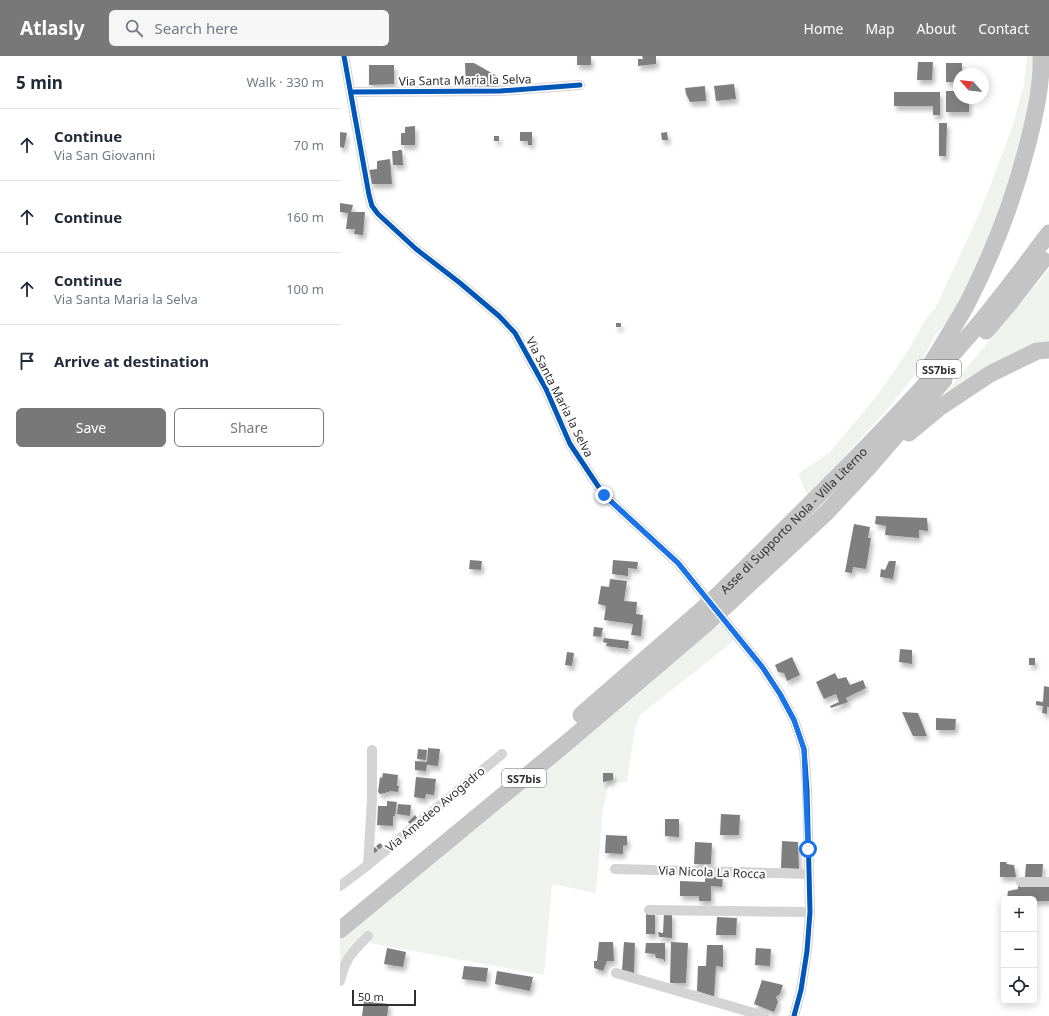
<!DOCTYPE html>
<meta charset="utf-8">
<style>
:root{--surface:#fff;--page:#f6f6f7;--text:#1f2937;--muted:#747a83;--line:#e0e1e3;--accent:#787878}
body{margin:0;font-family:"Noto Sans",sans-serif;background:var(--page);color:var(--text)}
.controls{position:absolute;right:12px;bottom:12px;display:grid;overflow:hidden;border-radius:6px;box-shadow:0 2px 10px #0003}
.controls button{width:36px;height:36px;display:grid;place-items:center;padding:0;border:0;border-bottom:1px solid var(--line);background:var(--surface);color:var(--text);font:20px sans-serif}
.compass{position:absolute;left:613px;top:12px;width:36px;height:36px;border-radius:50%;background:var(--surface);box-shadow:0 2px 10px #0003;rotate:297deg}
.scale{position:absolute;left:12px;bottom:10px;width:64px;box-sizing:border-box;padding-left:4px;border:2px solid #2f2f2f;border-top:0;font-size:11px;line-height:14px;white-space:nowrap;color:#2f2f2f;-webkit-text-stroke:3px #fff;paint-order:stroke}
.stop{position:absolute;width:12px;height:12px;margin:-9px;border:3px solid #1a73e8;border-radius:50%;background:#fff}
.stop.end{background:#1a73e8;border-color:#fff;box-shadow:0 1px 4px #0008}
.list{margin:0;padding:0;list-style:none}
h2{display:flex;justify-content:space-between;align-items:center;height:52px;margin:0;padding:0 16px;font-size:17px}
h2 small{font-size:13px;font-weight:400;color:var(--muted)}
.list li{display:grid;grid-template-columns:26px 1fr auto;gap:12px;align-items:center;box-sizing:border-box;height:72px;padding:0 16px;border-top:1px solid var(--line)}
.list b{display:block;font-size:15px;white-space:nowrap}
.list p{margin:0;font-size:13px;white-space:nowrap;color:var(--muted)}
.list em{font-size:13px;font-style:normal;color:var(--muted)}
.actions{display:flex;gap:8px;padding:12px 16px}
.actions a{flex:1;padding:9px 0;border:1px solid var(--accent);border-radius:6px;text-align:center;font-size:14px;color:var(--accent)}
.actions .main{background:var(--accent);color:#fff}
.icon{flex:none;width:22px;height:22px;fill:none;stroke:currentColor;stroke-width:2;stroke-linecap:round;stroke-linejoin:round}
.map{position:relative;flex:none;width:709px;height:960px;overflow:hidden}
header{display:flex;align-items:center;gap:24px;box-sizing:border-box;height:56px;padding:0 20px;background:var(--accent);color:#fff}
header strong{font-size:19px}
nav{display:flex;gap:22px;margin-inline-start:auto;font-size:14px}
.search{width:280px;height:36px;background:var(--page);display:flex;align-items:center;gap:10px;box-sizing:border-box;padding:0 14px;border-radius:6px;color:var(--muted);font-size:15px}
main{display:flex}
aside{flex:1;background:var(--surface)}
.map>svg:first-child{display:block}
.green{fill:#f0f3ed}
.building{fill:#7f7f7f;filter:url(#shadow)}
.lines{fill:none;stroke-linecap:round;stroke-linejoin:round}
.minor{stroke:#d4d4d4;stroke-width:10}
.trunk{stroke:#c4c4c4;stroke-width:17}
.trunk-bridge{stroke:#c4c4c4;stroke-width:17}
.cycleway-casing{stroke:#fff;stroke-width:8}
.cycleway{stroke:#0057b8;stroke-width:5}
.route{stroke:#1a73e8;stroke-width:5}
.labels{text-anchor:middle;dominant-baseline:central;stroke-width:4;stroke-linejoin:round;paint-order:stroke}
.shield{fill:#fff;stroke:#6d6d6d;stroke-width:1}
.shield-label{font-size:11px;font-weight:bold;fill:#2f2f2f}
.street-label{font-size:12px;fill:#2f2f2f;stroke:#fff}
</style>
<header>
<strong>Atlasly</strong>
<div class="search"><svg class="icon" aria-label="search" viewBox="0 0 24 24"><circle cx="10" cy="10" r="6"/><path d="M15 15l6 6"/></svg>Search here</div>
<nav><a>Home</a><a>Map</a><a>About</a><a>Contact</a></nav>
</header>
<main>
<aside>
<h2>5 min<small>Walk · 330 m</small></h2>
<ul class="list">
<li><svg class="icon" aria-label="ahead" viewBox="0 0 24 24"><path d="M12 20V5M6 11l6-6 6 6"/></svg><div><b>Continue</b><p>Via San Giovanni</p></div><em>70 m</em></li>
<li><svg class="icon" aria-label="ahead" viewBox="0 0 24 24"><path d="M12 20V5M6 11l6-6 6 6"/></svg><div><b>Continue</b></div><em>160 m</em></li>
<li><svg class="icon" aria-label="ahead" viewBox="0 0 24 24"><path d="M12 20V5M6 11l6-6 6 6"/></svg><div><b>Continue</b><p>Via Santa Maria la Selva</p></div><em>100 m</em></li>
<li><svg class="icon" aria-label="arrive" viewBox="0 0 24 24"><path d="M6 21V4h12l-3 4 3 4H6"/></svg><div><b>Arrive at destination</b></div></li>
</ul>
<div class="actions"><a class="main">Save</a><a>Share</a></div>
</aside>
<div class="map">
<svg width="709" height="960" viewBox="0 0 709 960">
<defs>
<filter id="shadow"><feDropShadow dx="2.5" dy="4.5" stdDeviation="2" flood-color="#0004"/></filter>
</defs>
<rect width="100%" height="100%" fill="#fff"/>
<g class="green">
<path d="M687 0H695L690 51 658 167 612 261 595 279 574 320 546 355 468 440 458 418 489 397 536 341 566 298 587 261 595 253 641 154 672 72 684 28Z"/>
<path d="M709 213V287L599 345Z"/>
<path d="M382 566 396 583 300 659 295 672 287 726 269 727 263 752 256 837 212 828 204 919 30 887 32 881 30 875C12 888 6 892 0 914V882L56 837Z"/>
</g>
<g class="building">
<rect x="237" y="0" width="14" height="9"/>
<path d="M302 0H316V8L298 10V3H303Z"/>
<path d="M578 6H593L592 24H577Z"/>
<path d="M125 7H134L157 20V31L126 32Z"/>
<path d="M606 7H622V18H619V26H606Z"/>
<path d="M29 9H54V28L29 29Z"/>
<path d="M394 28 396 43 376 45 374 30Z"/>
<path d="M365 30 366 45 350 46 346 38 345 32Z"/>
<path d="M606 35H618L619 42H629V56H606Z"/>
<path d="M554 36H600V59H593V50H554Z"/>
<path d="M599 67H607L606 100H599Z"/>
<path d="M75 70V89H61V77H65V71Z"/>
<path d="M0 76 7 77 4 92 0 91Z"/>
<path d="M180 76H192V89H188V85H180Z"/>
<path d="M327 76 328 84H322L321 77Z"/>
<rect x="154" y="80" width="5" height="5"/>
<path d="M58 94H62L63 109H53L52 95H58Z"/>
<path d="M50 103 52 128H31L29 114 37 113V105Z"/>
<path d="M0 147 13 149 11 156H25L23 179 14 178 15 173H6L8 157 0 156Z"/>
<rect x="276" y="267" width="5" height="4"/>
<path d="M536 460 587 462 588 475 579 474V482L545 479 546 470 535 468Z"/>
<path d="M514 468 530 471 528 482H531L526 513 513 511 512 517 505 516Z"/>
<path d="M130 504 142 505 141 514 129 513Z"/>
<path d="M273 504 298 506 297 513 288 512V520L272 518Z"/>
<path d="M549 505H556L553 523 540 521 541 513 545 514Z"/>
<path d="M270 523 287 525 284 545 297 546 296 558 303 559 301 580 291 579 293 568 264 564 266 550 258 548 261 530 269 531Z"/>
<path d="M254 571 263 572 261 581 253 580Z"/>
<path d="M264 582 289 585 288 593 266 590 267 587 263 586Z"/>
<path d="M560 593 572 594V608L559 606Z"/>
<path d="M227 596 234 597 232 610 225 609Z"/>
<path d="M452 601 460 619 447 625 444 617 438 616 435 609Z"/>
<rect x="689" y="602" width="6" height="7"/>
<path d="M495 617 498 623 506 621 510 629 523 624 526 632 506 642 508 646 491 652 490 650 499 646 496 638 484 643 476 626Z"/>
<path d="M704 630 709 631V651H707V658L702 657 703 650 696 649V645L703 646Z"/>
<path d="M562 656 578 657 587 680H573Z"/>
<path d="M596 662 616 663 615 674H596Z"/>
<path d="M88 692 100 693 98 710 87 709 86 715 75 714V705L87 706Z"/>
<path d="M78 693 87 694 86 704 77 703Z"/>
<path d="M43 717 58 719 57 730H59L58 736 50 735 49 736H46V737L40 738 38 736 40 721 42 722Z"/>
<path d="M263 717H273V724L263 726Z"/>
<path d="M76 721 96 723 94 739 86 738 85 743 74 741Z"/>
<path d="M47 745 57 746 55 760H53V770L37 769 38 750H47Z"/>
<path d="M58 748 71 749 70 760 57 758Z"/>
<path d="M381 758 400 759 399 779H380Z"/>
<path d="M75 759 78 763 71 769 68 766Z"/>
<path d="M325 763H339V781L325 780Z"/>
<path d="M266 779 287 780V789L283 790V798L265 797Z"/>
<path d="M442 785 458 786 459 813 441 812Z"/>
<path d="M355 786 372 787 371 808H354Z"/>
<path d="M40 787 44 791 39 794 36 790Z"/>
<path d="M35 791 39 795 35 798 32 793Z"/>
<path d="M660 806H667L666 808 674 809 676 821H660Z"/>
<path d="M686 808H703L702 821H685Z"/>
<path d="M365 820 383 821 382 831 371 830V845H359V840H340V825L365 826Z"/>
<path d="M678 830H709V845H694V843H667L668 835 678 833Z"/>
<rect x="306" y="855" width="9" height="23"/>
<path d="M324 857 332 858V882L319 881 318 876 323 877Z"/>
<path d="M377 861 397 862 396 879H376Z"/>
<path d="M259 886H273L274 905H267L263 915 254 912V905H257Z"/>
<path d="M284 886 295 887 294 917 282 914Z"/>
<path d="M331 886 348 887 346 927H330Z"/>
<path d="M306 887H325V906L323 903 316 902 315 898 305 897Z"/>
<path d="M367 889H383V911L376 910 374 941 357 935 358 910H366Z"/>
<path d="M47 892 66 896 63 911 44 908Z"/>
<path d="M416 892 431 893 430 910 415 909Z"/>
<path d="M124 910 148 912 146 926 122 923Z"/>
<path d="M157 915 193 921 190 935 155 928Z"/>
<path d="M422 924 443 929 440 938 436 941 438 946 434 956 414 948Z"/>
<path d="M24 945 49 948 47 960H22Z"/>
</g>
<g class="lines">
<g class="minor">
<path d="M4 0 29 139 32 150 38 158 76 193 120 227 159 260 175 277 206 333 230 388 264 439 338 507 423 612 440 638 454 664 464 693 467 734 470 856 467 895 461 934 454 960"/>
<path d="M11 36 160 35 240 29"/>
<path d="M28 809 32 744V694"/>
<path d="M275 813 469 818"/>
<path d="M681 826H709"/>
<path d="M0 830 28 809 162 698"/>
<path d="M309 854 470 856"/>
<path d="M276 917 424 960"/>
<path d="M0 925C5 903 12 896 28 880"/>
</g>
<g class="trunk">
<path d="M646 275 669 248 703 204"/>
<path d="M586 316C600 293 614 271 627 248 653 197 674 143 688 87 695 59 702 29 701 0"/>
<path d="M569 377 599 352 650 318 697 295 709 294"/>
<path id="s1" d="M381 536C464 454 548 373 625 284 655 250 682 213 709 177"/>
<path d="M389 547 487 456 529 411 604 324"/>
<path d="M241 659 357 558"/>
<path d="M0 874 230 684 366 568"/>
</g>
<g class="trunk-bridge">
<path d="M357 558 381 536"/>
<path d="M366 568 389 547"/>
</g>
<g class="cycleway-casing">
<g id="cycleway">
<path d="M4 0 29 139 32 150 38 158 76 193 120 227 159 260 175 277 206 333 230 388 264 439 338 507 423 612 440 638 454 664 464 693 467 734 470 856 467 895 461 934 454 960"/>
<path d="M11 36 160 35 240 29"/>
</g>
</g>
<use href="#cycleway" class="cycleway"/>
</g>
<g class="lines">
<path class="route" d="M264 439 338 507 423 612 440 638 454 664 464 693 468 793"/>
</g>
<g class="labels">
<g class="shield">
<rect x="577" y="304" width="44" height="18" rx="3"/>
<rect x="162" y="713" width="44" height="18" rx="3"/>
</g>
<g class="shield-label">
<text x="599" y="313">SS7bis</text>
<text x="184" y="722">SS7bis</text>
</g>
<g class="street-label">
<text transform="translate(125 24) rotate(-1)">Via Santa Maria la Selva</text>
<text transform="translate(220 341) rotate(63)">Via Santa Maria la Selva</text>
<text stroke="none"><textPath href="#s1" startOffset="102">Asse di Supporto Nola - Villa Literno</textPath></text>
<text transform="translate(95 753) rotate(-40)">Via Amedeo Avogadro</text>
<text transform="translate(372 816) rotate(2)">Via Nicola La Rocca</text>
</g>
</g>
</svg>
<div class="controls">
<button>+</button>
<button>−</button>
<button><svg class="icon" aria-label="locate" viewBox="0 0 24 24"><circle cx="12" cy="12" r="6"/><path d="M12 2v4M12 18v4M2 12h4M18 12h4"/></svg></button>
</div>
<svg class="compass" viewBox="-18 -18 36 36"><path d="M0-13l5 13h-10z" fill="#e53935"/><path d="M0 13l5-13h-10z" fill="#747a83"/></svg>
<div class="scale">50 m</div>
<div class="stop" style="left:468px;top:793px"></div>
<div class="stop end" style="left:264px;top:439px"></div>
</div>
</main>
